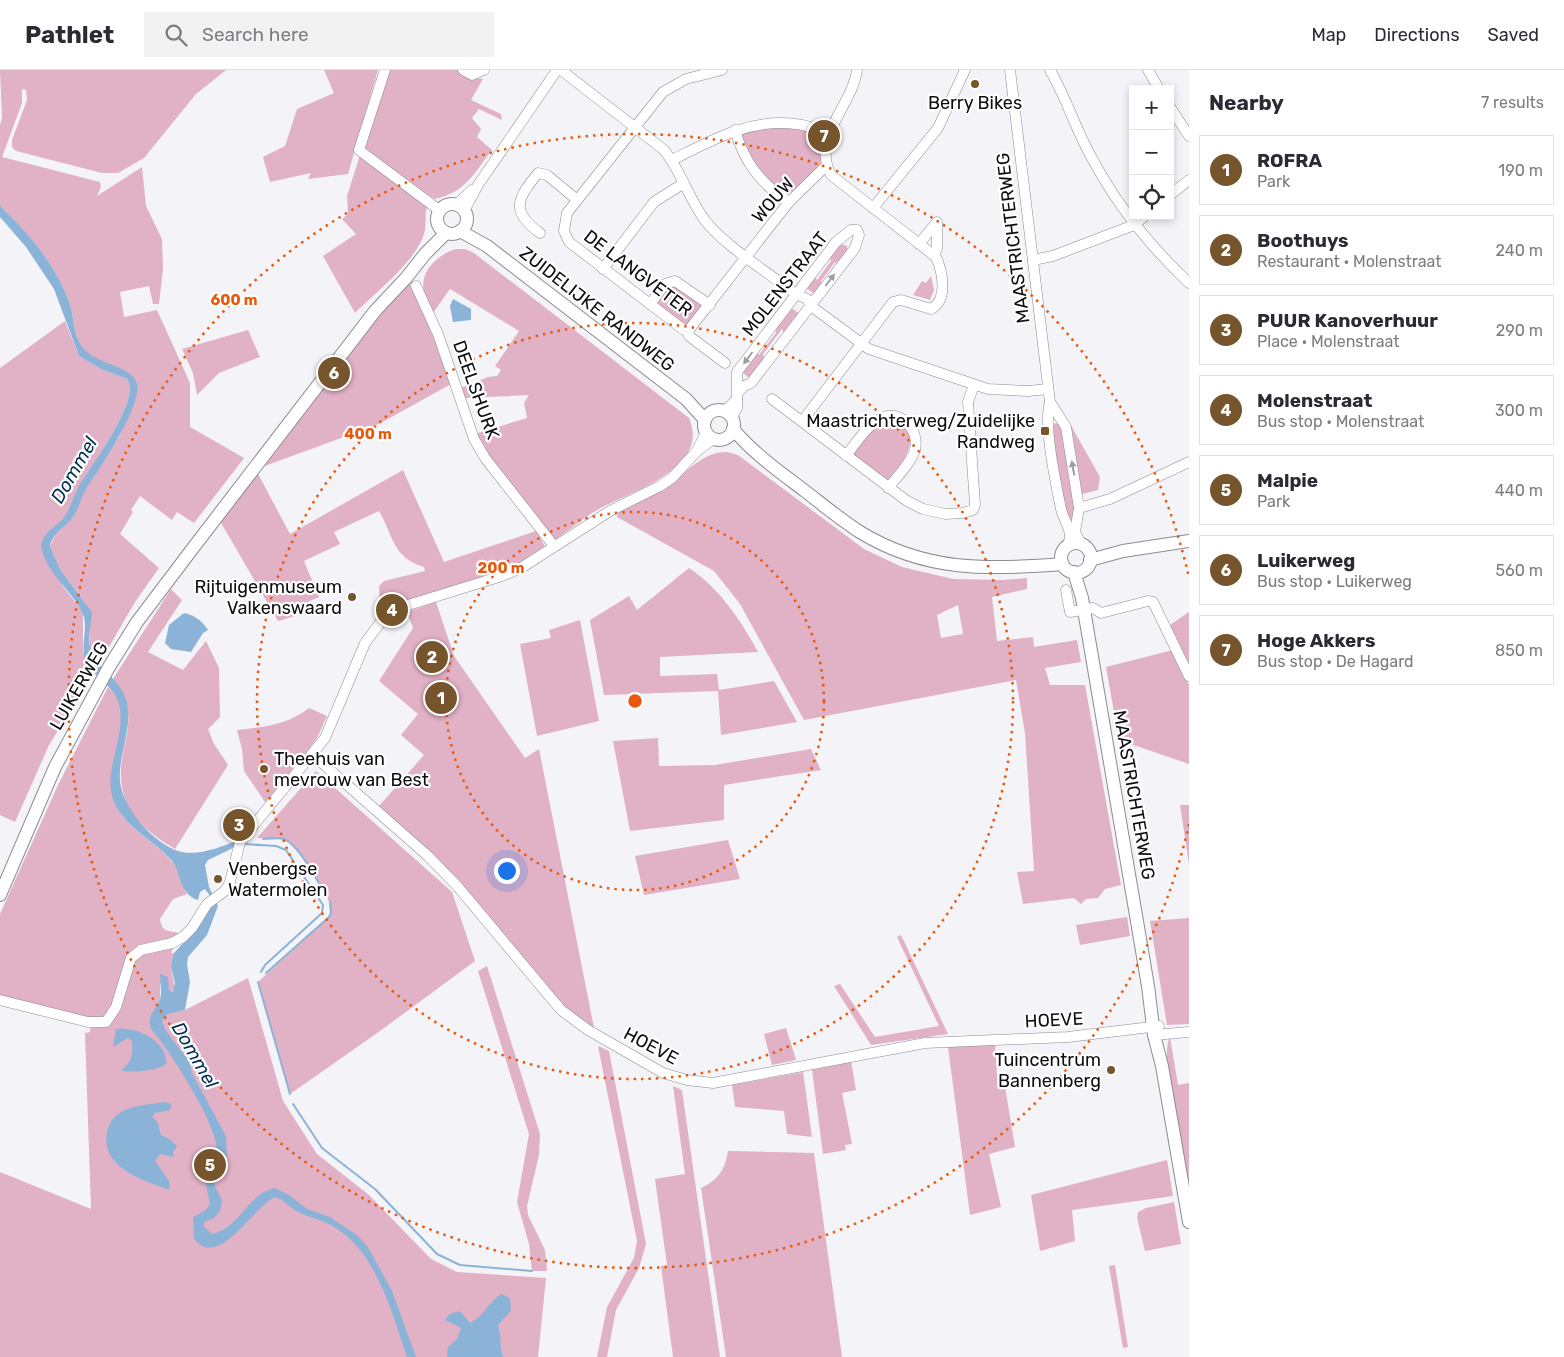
<!DOCTYPE html>
<meta charset="utf-8">
<style>
:root{--surface:#fff;--page:#f2f2f3;--text:#2b2b33;--muted:#7c7c81;--line:#e1e1e2;--accent:#77552c}
body{margin:0;font-family:Rubik,sans-serif;background:var(--page);color:var(--text)}
.controls{position:absolute;right:15px;top:15px;display:grid;overflow:hidden;border-radius:0px;box-shadow:0 2px 8px #0003}
.controls button{width:45px;height:45px;display:grid;place-items:center;padding:0;border:0;border-bottom:1px solid var(--line);background:var(--surface);color:var(--text);font:25px sans-serif}
.you{position:absolute;left:506px;top:800px;width:18px;height:18px;margin:-12px;border:4px solid #fff;border-radius:50%;background:#1a73e8;box-shadow:0 0 0 8px #1a73e833}
.badge{display:grid;place-items:center;width:32px;height:32px;border-radius:50%;background:var(--accent);color:#fff;font-size:16px;font-weight:700}
.pin{position:absolute;translate:-50% -50%;border:2px solid #fff;box-shadow:0 1px 5px #0006}
.list{margin:0;padding:0;list-style:none}
h2{display:flex;justify-content:space-between;align-items:center;height:65px;margin:0;padding:0 20px;font-size:21px}
h2 small{font-size:16px;font-weight:400;color:var(--muted)}
.list li{display:grid;grid-template-columns:32px 1fr auto;gap:15px;align-items:center;box-sizing:border-box;height:70px;margin:0 10px 10px;padding:0 10px;border:1px solid var(--line);border-radius:0px}
.list b{display:block;font-size:19px;white-space:nowrap}
.list p{margin:0;font-size:16px;white-space:nowrap;color:var(--muted)}
.list em{font-size:16px;font-style:normal;color:var(--muted)}
.icon{flex:none;width:28px;height:28px;fill:none;stroke:currentColor;stroke-width:2;stroke-linecap:round;stroke-linejoin:round}
.map{position:relative;flex:none;width:1189px;height:1287px;overflow:hidden}
header{display:flex;align-items:center;gap:30px;box-sizing:border-box;height:70px;padding:0 25px;background:var(--surface);border-bottom:1px solid var(--line)}
header strong{font-size:24px}
nav{display:flex;gap:28px;margin-inline-start:auto;font-size:18px}
.search{width:350px;height:45px;background:var(--page);display:flex;align-items:center;gap:12px;box-sizing:border-box;padding:0 18px;border-radius:0px;color:var(--muted);font-size:19px}
main{display:flex}
aside{flex:1;background:var(--surface)}
.map>svg:first-child{display:block}
.green{fill:#e1b1c5;fill-rule:evenodd}
.water{fill:#8bb3d8}
.lines{fill:none;stroke-linecap:round;stroke-linejoin:round}
.stream{stroke:#8bb3d8;stroke-width:2}
.minor-casing{stroke:#8c8b90;stroke-width:11}
.major-casing{stroke:#8c8b90;stroke-width:14}
.minor{stroke:#fff;stroke-width:10}
.major{stroke:#fff;stroke-width:12}
.oneway{fill:#9f9e9f}
.ring{fill:none;stroke:#e8590c;stroke-width:2.5;stroke-dasharray:2.5 5}
.poi-dot{fill:#77552c;stroke:#fff;stroke-width:2}
.labels{text-anchor:middle;dominant-baseline:central;stroke-width:4.5;stroke-linejoin:round;paint-order:stroke}
.poi-label{font-size:18px;fill:#0e0d0f;stroke:#fff;text-anchor:end}
.street-label{font-size:18px;fill:#0e0d0f;stroke:#fff}
.water-label{font-size:19px;font-style:italic;fill:#013053;stroke:#fff}
.centre{fill:#e8590c;stroke:#fff;stroke-width:2.5}
.ring-label{font-size:15px;text-anchor:middle;font-weight:bold;fill:#e8590c;stroke:#fff;stroke-width:4.5;stroke-linejoin:round;paint-order:stroke}
</style>
<header>
<strong>Pathlet</strong>
<div class="search"><svg class="icon" aria-label="search" viewBox="0 0 24 24"><circle cx="10" cy="10" r="6"/><path d="M15 15l6 6"/></svg>Search here</div>
<nav><a>Map</a><a>Directions</a><a>Saved</a></nav>
</header>
<main>
<div class="map">
<svg width="1189" height="1287" viewBox="0 0 1189 1287">
<rect width="100%" height="100%" fill="#f4f3f8"/>
<g class="green">
<path d="M0 0H226L196 24 144 88 118 103H102L16 81 12 77V70L27 30 26 20 22 19V33L2 87 100 112 101 117 97 126 142 97 146 136 162 169 163 199 159 234H153L149 216 120 222 124 247 157 240 190 313V357L244 388 194 453 177 442 172 450 140 426 131 440 133 442 120 464 159 498 135 532 99 594 90 578 89 538 61 501 50 476 55 466 74 446 80 429 120 365 132 337V306C120 300 93 291 85 282 73 269 75 250 70 235 58 197 28 162 0 136V55L2 48Z"/>
<path d="M324 0H378L348 104 308 109 311 103 270 112 263 87 285 76 297 39 334 23Z"/>
<path d="M388 0H460L464 7 483 9 471 30 501 44 502 50 479 39 472 48 481 59 477 67 492 80C474 103 466 122 435 129L430 126 364 78Z"/>
<path d="M765 56 792 57 823 66V97L788 126C765 109 744 90 741 60Z"/>
<path d="M360 85 427 137C424 146 427 155 424 164 416 191 375 223 355 243L323 186 356 164 342 149 348 144 347 126Z"/>
<path d="M841 174 847 176 848 184 838 197 835 192 821 211 823 216 816 225 805 217 814 205 817 210 831 191 829 185Z"/>
<path d="M456 179H465L474 183 689 348C712 401 624 423 592 443 580 451 568 461 555 470L479 372 475 364 527 348 524 333 529 325 464 328 461 318 488 307 497 306 501 300 495 296 519 261 450 219 433 243C431 236 427 230 425 224 417 203 438 184 456 179Z"/>
<path d="M931 206 934 220 930 230 913 225 922 211 926 213Z"/>
<path d="M409 213 427 251 451 314 379 354 262 397 344 286Z"/>
<path d="M674 214 702 234 688 255 686 256 657 235V227Z"/>
<path d="M790 237 801 245 785 265 782 259 763 284 765 291 751 309 740 301 757 279 759 285 776 263 775 256Z"/>
<path d="M65 251 79 286 101 299 127 309C142 331 88 399 78 420 73 430 71 439 64 448 59 454 52 458 47 464L45 487 62 515 83 542V582L94 602 49 675 15 752 0 745V298Z"/>
<path d="M248 260 260 287 219 303 197 325 193 303 182 279Z"/>
<path d="M886 350C930 354 904 393 889 412L852 386V382L872 358Z"/>
<path d="M1069 352 1100 407 1098 420 1082 424Z"/>
<path d="M1055 353 1063 355 1076 448 1072 449 1066 446 1051 360Z"/>
<path d="M727 382 738 385 864 479 902 497 953 509 1003 510 1027 508V519L992 527 997 571 1033 567 1034 577 1077 570 1081 592 1045 598 1050 615H1085L1121 815 1105 819 1098 828 1086 829 1081 834 1074 828 1023 834 1017 802 1034 801 1025 663 1016 610 804 650 740 534 714 501 617 447 618 441C638 430 659 418 679 406 695 395 706 382 727 382ZM958 535 963 564 941 568 937 545Z"/>
<path d="M403 400 444 492 536 461 545 476 505 502 386 544 380 540 379 516 384 511 425 501 424 497C392 487 394 467 379 441L334 462 340 474 304 491 319 527 299 536 302 544 278 551 220 451 257 402 290 464Z"/>
<path d="M689 498C720 519 740 549 758 582L660 587V606L717 604 719 620 774 611 797 652 721 665 718 621 604 625 590 550 629 526 637 540Z"/>
<path d="M171 519 182 530 148 582 183 600 206 571 219 598 220 647 208 659 214 674 228 695 175 779C132 753 113 729 124 678 128 663 131 644 125 629 123 622 117 615 113 609Z"/>
<path d="M436 532 454 586 516 675 525 688 539 679 594 958 569 941 551 923 457 808 379 736 424 685 401 665 418 644 379 611 413 558 407 542Z"/>
<path d="M1189 542V596L1170 555Z"/>
<path d="M580 550 599 651 537 666 520 574 551 568 549 560Z"/>
<path d="M1173 580 1189 615V694L1119 670 1106 597Z"/>
<path d="M108 617C138 642 107 690 112 721 116 756 154 768 173 793 180 802 180 814 187 824L173 829 160 849C162 863 168 860 179 863V867L141 878 108 946 98 950 0 928V844L58 715Z"/>
<path d="M309 638 327 646 317 668 296 696H292L293 701 265 732 244 701 242 679 237 660C263 657 288 655 309 638Z"/>
<path d="M658 668 659 696 715 695 811 679 821 700 724 715V750L630 761 613 671Z"/>
<path d="M316 701 452 822 475 891 380 961 290 1024 258 912 329 847 331 838C328 823 299 776 285 770 277 767 266 769 257 768Z"/>
<path d="M1180 735H1189V794Z"/>
<path d="M728 770 740 809 644 825 635 786Z"/>
<path d="M1127 847 1130 866 1080 875 1076 855Z"/>
<path d="M1189 848V954L1167 955 1150 851Z"/>
<path d="M901 865 948 964 871 975 834 916 840 914 875 967 939 956 897 867Z"/>
<path d="M173 875 175 877 171 882 173 884 171 897 175 919 171 922 160 913V931L152 945 185 940 248 908 283 1031 317 1084 369 1125 431 1189 457 1202 546 1208 538 1287H0V1102L91 1139 85 963 90 962V958L107 957 135 887Z"/>
<path d="M487 896 540 1064 539 1085 527 1136 528 1145 545 1180 547 1201H532L529 1174 517 1132 529 1064 478 901Z"/>
<path d="M786 958 796 990 772 995 764 964Z"/>
<path d="M1170 967 1178 1015 1189 1013V1130C1184 1102 1158 986 1170 967Z"/>
<path d="M995 974 997 1005H1003L1015 1077 989 1084 1001 1137 970 1145 948 977Z"/>
<path d="M598 976 609 981 646 1174 639 1198 616 1240 607 1287H597L607 1237 634 1188 637 1171Z"/>
<path d="M851 991 856 1020 842 1023 852 1074 845 1075 846 1080 823 1084 812 1000Z"/>
<path d="M803 1002 812 1067 787 1064 784 1041 735 1037 732 1015Z"/>
<path d="M673 1016 682 1020 720 1287H673L661 1196 667 1195 655 1109 685 1104Z"/>
<path d="M728 1081 814 1083 842 1287H726L701 1118C718 1110 725 1100 728 1081Z"/>
<path d="M1167 1090 1173 1126 1072 1140 1075 1171 1040 1181 1031 1125Z"/>
<path d="M1174 1132 1181 1174 1145 1181 1137 1148 1138 1142 1146 1138Z"/>
<path d="M1115 1195 1128 1277 1123 1278 1109 1196Z"/>
</g>
<g class="water">
<path d="M0 136C28 162 58 197 70 235 74 246 73 260 79 272 91 295 129 294 136 311 146 333 96 403 84 423 80 431 78 440 73 447 66 457 52 464 50 476L61 501 92 542C91 553 88 566 90 576 94 598 120 608 126 629 134 658 118 683 120 711 122 737 153 773 178 781 197 787 220 777 237 771L235 777 208 790 205 795 209 817 218 836 207 865 188 887 187 895 190 912 185 940 167 944 162 951 166 961 189 991 192 1003 226 1066 227 1086 214 1106 215 1116 222 1130 220 1141 214 1148 204 1152V1157L212 1164C241 1157 248 1123 275 1118L289 1125 307 1139 330 1147 358 1166 368 1177 392 1221 416 1287H407C392 1243 377 1184 336 1158 326 1151 311 1148 300 1143 291 1139 284 1129 275 1127 253 1137 219 1200 194 1169L193 1147 206 1140 210 1134 204 1105C208 1096 216 1093 217 1082 219 1057 169 979 151 959 146 943 158 939 160 929 162 923 160 911 160 904L168 907 169 920 173 922 175 913 171 897 173 884 189 867 210 826 205 819 200 822 198 830C179 824 182 805 172 791 154 770 126 759 114 732 101 700 129 664 118 631 113 616 95 607 87 594 78 577 90 557 82 542 71 519 45 503 41 475 44 461 58 456 65 446 71 437 73 428 78 418 89 398 142 330 127 309L101 299 79 286 54 219 26 177 0 147Z"/>
<path d="M453 229 471 239V250L453 252 450 236Z"/>
<path d="M184 543C195 545 202 551 208 560L203 563 191 582 171 579 165 573 169 555Z"/>
<path d="M116 959C136 956 168 971 166 994 160 1000 128 1004 121 1000 132 993 133 984 132 971L128 968 113 977Z"/>
<path d="M165 1032 171 1034 170 1040 155 1043 152 1046 158 1053 161 1065 168 1068 177 1076 173 1082 174 1087 160 1084 155 1091 169 1111 170 1119H167C141 1110 100 1096 107 1062 109 1052 115 1045 123 1041 136 1035 151 1034 165 1032Z"/>
<path d="M501 1224 510 1228 511 1241 498 1255C502 1267 499 1278 503 1287H447L448 1277 457 1269 461 1258 445 1250 450 1244 460 1241 470 1253C483 1247 489 1232 501 1224Z"/>
</g>
<g class="lines">
<g class="stream">
<path d="M263 769C270 769 278 767 284 769 299 775 317 810 325 824"/>
<path d="M244 774 276 776 286 780 323 835 322 843 265 895 261 902"/>
<path d="M266 903 329 847 331 843 330 832"/>
<path d="M258 912 290 1024"/>
<path d="M293 1034 322 1078 375 1119 437 1184 460 1195 532 1201"/>
</g>
<g class="minor-casing">
<g id="minor">
<path d="M385 0 359 80 439 140"/>
<path d="M463 0 472 5 484 0"/>
<path d="M561 0 664 80C681 101 688 127 704 149 722 174 770 204 796 224L807 229 811 236 869 279 988 319 1028 321 1048 319"/>
<path d="M722 0 686 9 663 22 567 143 564 161 569 172 684 260 688 261 689 266 725 293"/>
<path d="M1010 0 1050 332 1066 357 1079 438 1075 462 1081 474"/>
<path d="M1050 0C1067 29 1076 61 1093 90 1118 137 1150 176 1189 213"/>
<path d="M1148 0 1159 19"/>
<path d="M1170 37 1189 66"/>
<path d="M735 60C744 92 761 114 789 132"/>
<path d="M672 90C712 70 750 48 796 54 807 55 819 60 830 63"/>
<path d="M1170 125 1189 110"/>
<path d="M456 135 472 120"/>
<path d="M873 138 938 58 965 0"/>
<path d="M464 141 478 115 557 0"/>
<path d="M540 163C509 141 518 128 538 103L547 105 576 129"/>
<path d="M919 174 937 152V179L932 184"/>
<path d="M1033 190 1053 186 1134 155 1145 146"/>
<path d="M603 199 654 132 684 113"/>
<path d="M416 216 438 264 474 369 485 388 554 476"/>
<path d="M650 234 665 214 675 211 710 235"/>
<path d="M688 261 789 132 826 96"/>
<path d="M772 329 907 431 923 439 945 444 963 443 973 440 975 435 968 332 974 315"/>
<path d="M1050 332C1043 354 1056 414 1061 439 1064 452 1074 461 1068 475"/>
<path d="M725 341 737 329"/>
<path d="M732 347 737 338V302L836 172 851 160H857L859 165 855 178 751 313 744 316 738 323"/>
<path d="M803 350 893 232 901 230 931 239C948 230 943 203 936 187L831 105C811 66 852 37 857 0"/>
<path d="M697 381 706 362"/>
<path d="M846 386C859 369 883 328 908 354 915 361 917 371 915 380 911 393 897 407 888 418"/>
<path d="M1079 438 1110 429 1189 392"/>
<path d="M1066 520 1070 542 1093 538 1101 543 1148 531 1153 532 1189 606"/>
<path d="M313 685 428 786 458 817 561 940 588 960 663 1003 687 1010 713 1013 925 973 1068 967 1159 956"/>
<path d="M0 930 88 952H106L116 937 131 888 141 880 172 873 183 867 192 858 207 834 226 820 230 812 240 772 325 668 365 573 383 549 405 536 502 506 521 498 610 441 660 416 672 408 696 382 713 369"/>
<path d="M1154 965 1189 962"/>
</g>
</g>
<g class="major-casing">
<g id="major">
<circle cx="452" cy="149" r="15"/>
<path d="M460 161 487 176 686 329 705 350"/>
<circle cx="719" cy="355" r="15"/>
<path d="M733 359C754 384 780 402 805 421 823 435 841 450 860 462 925 502 989 500 1062 494"/>
<circle cx="1076" cy="488" r="15"/>
<path d="M1090 490 1123 481 1189 471"/>
<path d="M1074 502 1082 528 1148 916 1154 965 1162 996 1189 1152"/>
<path d="M0 825 55 697 109 597 137 552 193 478 375 241 406 208 425 184 446 163"/>
</g>
</g>
<use href="#minor" class="minor"/>
<use href="#major" class="major"/>
</g>
<defs><path id="oneway-solid" d="M-6-.8H1V-3.2L6.5 0L1 3.2V.8H-6Z" transform="scale(1.25)"/></defs>
<g class="oneway">
<use href="#oneway-solid" transform="translate(830 210) rotate(-53)"/>
<use href="#oneway-solid" transform="translate(748 288) rotate(127)"/>
<use href="#oneway-solid" transform="translate(1073 398) rotate(-100)"/>
</g>
<g class="ring">
<circle cx="635" cy="631" r="189"/>
<circle cx="635" cy="631" r="378"/>
<path d="M1189 754A567 567 0 1 1 1189 508"/>
</g>
<g class="poi-dot">
<circle cx="975" cy="14" r="5"/>
<rect x="1040" y="356" width="10" height="10" rx="2.5"/>
<circle cx="352" cy="527" r="5"/>
<circle cx="264" cy="699" r="5"/>
<circle cx="218" cy="809" r="5"/>
<circle cx="1111" cy="1000" r="5"/>
</g>
<g class="labels">
<g class="poi-label">
<text x="975" y="33" text-anchor="middle">Berry Bikes</text>
<text x="1035" y="351">Maastrichterweg/Zuidelijke<tspan x="1035" dy="21">Randweg</tspan></text>
<text x="342" y="517">Rijtuigenmuseum<tspan x="342" dy="21">Valkenswaard</tspan></text>
<text x="274" y="689" text-anchor="start">Theehuis van<tspan x="274" dy="21">mevrouw van Best</tspan></text>
<text x="228" y="799" text-anchor="start">Venbergse<tspan x="228" dy="21">Watermolen</tspan></text>
<text x="1101" y="990">Tuincentrum<tspan x="1101" dy="21">Bannenberg</tspan></text>
</g>
<g class="street-label">
<text transform="translate(773 130) rotate(-49)">WOUW</text>
<text transform="translate(1013 168) rotate(-97)">MAASTRICHTERWEG</text>
<text transform="translate(638 203) rotate(37)">DE LANGVETER</text>
<text transform="translate(785 214) rotate(-52)">MOLENSTRAAT</text>
<text transform="translate(597 239) rotate(38)">ZUIDELIJKE RANDWEG</text>
<text transform="translate(476 320) rotate(70)">DEELSHURK</text>
<text transform="translate(79 616) rotate(-60)">LUIKERWEG</text>
<text transform="translate(1134 725) rotate(80)">MAASTRICHTERWEG</text>
<text transform="translate(1054 950) rotate(-3)">HOEVE</text>
<text transform="translate(651 976) rotate(28)">HOEVE</text>
</g>
<g class="water-label">
<text transform="translate(74 400) rotate(-60)">Dommel</text>
<text transform="translate(195 985) rotate(60)">Dommel</text>
</g>
</g>
<circle cx="635" cy="631" r="8" class="centre"/>
<g class="ring-label">
<text x="234" y="235">600 m</text>
<text x="368" y="369">400 m</text>
<text x="501" y="503">200 m</text>
</g>
</svg>
<div class="controls">
<button>+</button>
<button>−</button>
<button><svg class="icon" aria-label="locate" viewBox="0 0 24 24"><circle cx="12" cy="12" r="6"/><path d="M12 2v4M12 18v4M2 12h4M18 12h4"/></svg></button>
</div>
<div class="you"></div>
<div class="pin badge" style="left:441px;top:628px">1</div>
<div class="pin badge" style="left:432px;top:587px">2</div>
<div class="pin badge" style="left:239px;top:755px">3</div>
<div class="pin badge" style="left:392px;top:540px">4</div>
<div class="pin badge" style="left:210px;top:1095px">5</div>
<div class="pin badge" style="left:334px;top:303px">6</div>
<div class="pin badge" style="left:824px;top:66px">7</div>
</div>
<aside>
<h2>Nearby<small>7 results</small></h2>
<ul class="list">
<li><span class="badge">1</span><div><b>ROFRA</b><p>Park</p></div><em>190 m</em></li>
<li><span class="badge">2</span><div><b>Boothuys</b><p>Restaurant · Molenstraat</p></div><em>240 m</em></li>
<li><span class="badge">3</span><div><b>PUUR Kanoverhuur</b><p>Place · Molenstraat</p></div><em>290 m</em></li>
<li><span class="badge">4</span><div><b>Molenstraat</b><p>Bus stop · Molenstraat</p></div><em>300 m</em></li>
<li><span class="badge">5</span><div><b>Malpie</b><p>Park</p></div><em>440 m</em></li>
<li><span class="badge">6</span><div><b>Luikerweg</b><p>Bus stop · Luikerweg</p></div><em>560 m</em></li>
<li><span class="badge">7</span><div><b>Hoge Akkers</b><p>Bus stop · De Hagard</p></div><em>850 m</em></li>
</ul>
</aside>
</main>
